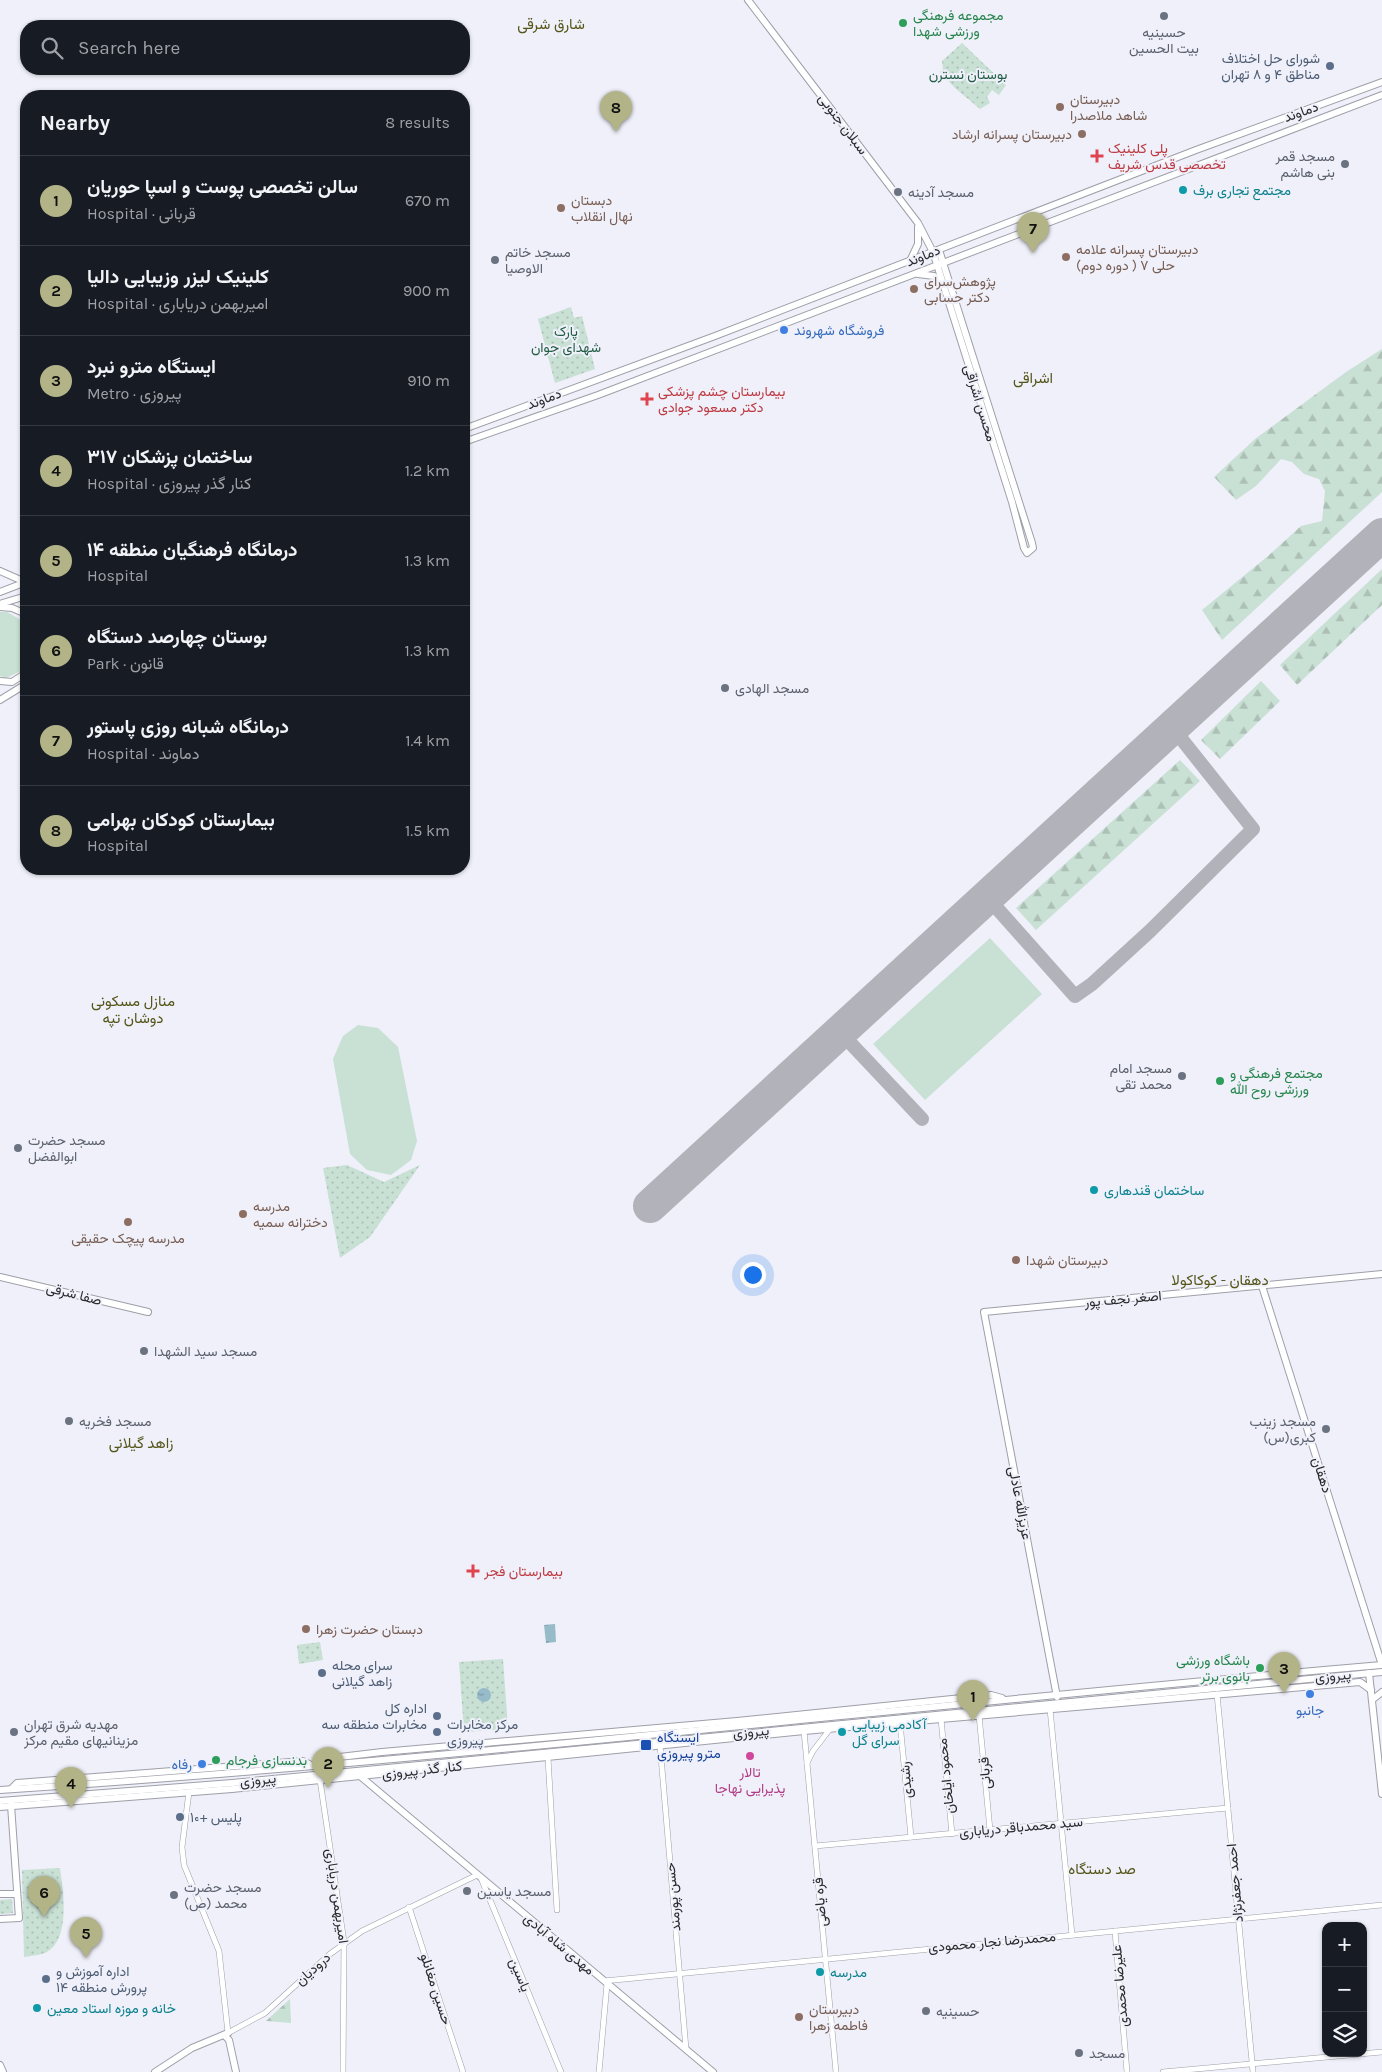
<!DOCTYPE html>
<meta charset="utf-8">
<style>
:root{--surface:#171b24;--page:#242831;--text:#f1f3f6;--muted:#9ea1a6;--line:#363941;--accent:#b2b387}
body{margin:0;font-family:Karla,Vazirmatn,sans-serif;background:var(--page);color:var(--text)}
.controls{position:absolute;right:15px;bottom:15px;display:grid;overflow:hidden;border-radius:10px;box-shadow:0 1px 4px #0004}
.controls button{width:45px;height:45px;display:grid;place-items:center;padding:0;border:0;border-bottom:1px solid var(--line);background:var(--surface);color:var(--text);font:25px sans-serif}
.you{position:absolute;left:752px;top:1274px;width:18px;height:18px;margin:-12px;border:4px solid #fff;border-radius:50%;background:#1a73e8;box-shadow:0 0 0 8px #1a73e833}
.badge{display:grid;place-items:center;width:32px;height:32px;border-radius:50%;background:var(--accent);color:#111;font-size:16px;font-weight:700}
.pin{position:absolute;translate:-50% -41px;filter:drop-shadow(0 1px 2px #0008)}
.pin::after{content:'';position:absolute;top:26px;width:18px;height:15px;background:inherit;clip-path:polygon(0 0,100% 0,50% 100%)}
.list{margin:0;padding:0;list-style:none}
h2{display:flex;justify-content:space-between;align-items:center;height:65px;margin:0;padding:0 20px;font-size:21px}
h2 small{font-size:16px;font-weight:400;color:var(--muted)}
.list li{display:grid;grid-template-columns:32px 1fr auto;gap:15px;align-items:center;box-sizing:border-box;height:90px;padding:0 20px;border-top:1px solid var(--line)}
.list b{display:block;font-size:19px;white-space:nowrap}
.list p{margin:0;font-size:16px;white-space:nowrap;color:var(--muted)}
.list em{font-size:16px;font-style:normal;color:var(--muted)}
.icon{flex:none;width:28px;height:28px;fill:none;stroke:currentColor;stroke-width:2;stroke-linecap:round;stroke-linejoin:round}
.map{position:relative;flex:none;width:1382px;height:2072px;overflow:hidden}
.search{position:absolute;background:var(--surface);box-shadow:0 1px 4px #0004;left:20px;top:20px;width:450px;height:55px;display:flex;align-items:center;gap:12px;box-sizing:border-box;padding:0 18px;border-radius:20px;color:var(--muted);font-size:19px}
.panel{position:absolute;background:var(--surface);box-shadow:0 1px 4px #0004;left:20px;top:90px;width:450px;height:785px;border-radius:20px}
.map>svg:first-child{display:block}
.green{fill:#c9e0d4}
.forest{fill:url(#forest-firs)}
.park{fill:url(#park-dots)}
.water{fill:url(#water-ripples)}
.lines{fill:none;stroke-linecap:round;stroke-linejoin:round}
.taxiway{stroke:#b2b3ba;stroke-width:14}
.runway{stroke:#b2b3ba;stroke-width:34}
.minor-casing{stroke:#9e9fa8;stroke-width:6}
.major-casing{stroke:#9e9fa8;stroke-width:8}
.minor{stroke:#fff;stroke-width:5}
.major{stroke:#fff;stroke-width:6}
.worship-dot{fill:#6b7280;stroke:#eff0f9;stroke-width:2}
.leisure-dot{fill:#2e9e5b;stroke:#eff0f9;stroke-width:2}
.service-dot{fill:#5c6f8a;stroke:#eff0f9;stroke-width:2}
.education-dot{fill:#8d6e63;stroke:#eff0f9;stroke-width:2}
.health-dot{fill:#e0444e;stroke:#eff0f9;stroke-width:2}
.culture-dot{fill:#0f9aa8;stroke:#eff0f9;stroke-width:2}
.shop-dot{fill:#3f7fe0;stroke:#eff0f9;stroke-width:2}
.transit-dot{fill:#1a4fb4;stroke:#eff0f9;stroke-width:2}
.hotel-dot{fill:#d1479c;stroke:#eff0f9;stroke-width:2}
.labels{text-anchor:middle;dominant-baseline:central;stroke-width:4;stroke-linejoin:round;paint-order:stroke}
.leisure-label{font-size:14px;fill:#27864d;stroke:#eff0f9;text-anchor:start}
.worship-label{font-size:14px;fill:#5b616d;stroke:#eff0f9;text-anchor:start}
.service-label{font-size:14px;fill:#4e5e75;stroke:#eff0f9;text-anchor:start}
.park-label{font-size:14px;fill:#225d46;stroke:#eff0f9}
.education-label{font-size:14px;fill:#785e54;stroke:#eff0f9;text-anchor:start}
.street-label{font-size:14px;fill:#2a2a2e;stroke:#eff0f9}
.health-label{font-size:14px;fill:#be3a42;stroke:#eff0f9;text-anchor:start}
.culture-label{font-size:14px;fill:#0d838f;stroke:#eff0f9;text-anchor:start}
.shop-label{font-size:14px;fill:#366cbe;stroke:#eff0f9;text-anchor:start}
.transit-label{font-size:14px;fill:#164399;stroke:#eff0f9;text-anchor:start}
.hotel-label{font-size:14px;fill:#b23c85;stroke:#eff0f9}
.neighbourhood-label{font-size:15px;fill:#555519;stroke:#eff0f9}
</style>
<div class="map">
<svg width="1382" height="2072" viewBox="0 0 1382 2072">
<defs>
<pattern id="forest-firs" width="22" height="20" patternUnits="userSpaceOnUse" patternTransform="scale(1.25)"><rect width="22" height="20" fill="#c9e0d4"/><path d="M5 1l3.5 6h-7zM16 11l3.5 6h-7z" fill="#adc0b6"/></pattern>
<pattern id="park-dots" width="8" height="8" patternUnits="userSpaceOnUse" patternTransform="scale(1.25)"><rect width="8" height="8" fill="#c9e0d4"/><path d="M2 2h.1M6 6h.1" fill="none" stroke="#adc0b6" stroke-width="1.8" stroke-linecap="round"/></pattern>
<pattern id="water-ripples" width="26" height="14" patternUnits="userSpaceOnUse" patternTransform="scale(1.25)"><rect width="26" height="14" fill="#97bbc9"/><path d="M2 4q2-2 4 0t4 0M15 11q2-2 4 0t4 0" fill="none" stroke="#7b98a4"/></pattern>
</defs>
<rect width="100%" height="100%" fill="#eff0f9"/>
<g class="green">
<path d="M0 612H7L26 623V664L21 671 6 678 0 676Z"/>
<path d="M990 938 1042 994 925 1100 873 1044Z"/>
<path d="M358 1025 378 1028 398 1047 417 1141 411 1160 391 1175 367 1170 350 1154 333 1059 343 1036Z"/>
</g>
<g class="forest">
<path d="M1382 349V492L1222 640 1202 610 1268 556 1301 526 1322 521 1325 491 1319 479 1304 474 1292 462 1281 459 1256 486 1236 500 1214 477 1255 439 1346 372Z"/>
<path d="M1382 569V605L1297 685 1280 665Z"/>
<path d="M1261 681 1280 701 1220 759 1201 740Z"/>
<path d="M1180 760 1200 781 1036 930 1016 908Z"/>
<path d="M290 1999 291 2023 266 2021Z"/>
</g>
<g class="park">
<path d="M962 43 1006 85 999 95 992 90 987 97 990 103 980 109 955 88 940 72 943 69 942 61Z"/>
<path d="M571 307 574 318 582 316 595 369 555 383 538 319Z"/>
<path d="M347 1165 384 1182 420 1165 370 1237 340 1258 323 1168Z"/>
<path d="M320 1642 323 1660 299 1664 297 1645Z"/>
<path d="M503 1659 508 1729 464 1732 459 1662Z"/>
<path d="M60 1868C63 1890 71 1938 47 1952 41 1955 31 1956 24 1957L22 1870Z"/>
<path d="M12 1899 13 1913 0 1914V1900Z"/>
</g>
<g class="water">
<path d="M555 1624 556 1642 546 1643 544 1625Z"/>
<circle cx="484" cy="1695" r="7"/>
</g>
<g class="lines">
<g class="taxiway">
<path d="M987 897 1075 996 1092 984 1150 931 1253 829 1172 727"/>
<path d="M840 1032 922 1119"/>
</g>
<path class="runway" d="M650 1206 1382 535"/>
<g class="minor-casing">
<g id="minor">
<path d="M1217 1694 1253 2072"/>
<path d="M1050 1709 1072 1935"/>
<path d="M979 1715 990 1830"/>
<path d="M941 1719 952 1834"/>
<path d="M900 1723 911 1837"/>
<path d="M804 1731 836 2072"/>
<path d="M660 1745 686 2049"/>
<path d="M548 1758 557 1910"/>
<path d="M807 1763 813 1751 830 1729"/>
<path d="M320 1780 344 1942 343 2072"/>
<path d="M189 1792 182 1847 184 1865 219 1951 228 2033 265 2013 330 1954 362 1931 477 1875"/>
<path d="M815 1846 1228 1808"/>
<path d="M481 1878 561 2072"/>
<path d="M409 1907 463 2072"/>
<path d="M1115 1931 1127 2072"/>
<path d="M604 1981 1382 1905"/>
<path d="M599 2072 607 1984"/>
<path d="M1163 2072 1382 2052"/>
</g>
</g>
<g class="major-casing">
<g id="major">
<path d="M748 0 918 223 933 252 1012 502 1024 548 1027 553 1033 548 1032 543 939 250"/>
<path d="M910 261 918 244V227"/>
<path d="M918 274 934 276 943 283"/>
<path d="M464 429 715 336 1196 150 1382 82"/>
<path d="M464 442 598 395 1382 95"/>
<path d="M0 571 25 582"/>
<path d="M0 592 26 582"/>
<path d="M0 604 26 596"/>
<path d="M0 607 12 608 26 614"/>
<path d="M0 681 12 682 26 673"/>
<path d="M0 700 26 684"/>
<path d="M0 1277 148 1312"/>
<path d="M1262 1286 1382 1665"/>
<path d="M1369 1673 1382 1794"/>
<path d="M1057 1697 984 1312 1382 1274"/>
<path d="M1372 1700 1382 1692"/>
<path d="M360 1776 713 2072"/>
<path d="M11 1789 17 1783 303 1761 313 1766 323 1759 382 1752 737 1721 991 1695 1002 1698"/>
<path d="M0 1790C462 1760 921 1704 1382 1665"/>
<path d="M0 1801 232 1783 1382 1672"/>
<path d="M0 1807 232 1789 804 1731 1360 1682 1371 1690"/>
<path d="M0 1894H17"/>
<path d="M0 1919 19 1918 11 1805"/>
<path d="M224 2035 229 2040 236 2072"/>
<path d="M0 2065 3 2072"/>
<path d="M155 2072 192 2048 228 2033"/>
</g>
</g>
<use href="#minor" class="minor"/>
<use href="#major" class="major"/>
</g>
<g class="worship-dot">
<circle cx="1164" cy="16" r="5"/>
<circle cx="1345" cy="164" r="5"/>
<circle cx="898" cy="192" r="5"/>
<circle cx="495" cy="260" r="5"/>
<circle cx="725" cy="688" r="5"/>
<circle cx="1182" cy="1076" r="5"/>
<circle cx="18" cy="1148" r="5"/>
<circle cx="144" cy="1351" r="5"/>
<circle cx="69" cy="1421" r="5"/>
<circle cx="1326" cy="1429" r="5"/>
<circle cx="14" cy="1732" r="5"/>
<circle cx="467" cy="1891" r="5"/>
<circle cx="174" cy="1895" r="5"/>
<circle cx="926" cy="2011" r="5"/>
<circle cx="1079" cy="2053" r="5"/>
</g>
<g class="leisure-dot">
<circle cx="903" cy="23" r="5"/>
<circle cx="1220" cy="1081" r="5"/>
<circle cx="1260" cy="1668" r="5"/>
<circle cx="216" cy="1760" r="5"/>
</g>
<g class="service-dot">
<circle cx="1330" cy="66" r="5"/>
<circle cx="322" cy="1673" r="5"/>
<circle cx="437" cy="1716" r="5"/>
<circle cx="437" cy="1732" r="5"/>
<circle cx="180" cy="1817" r="5"/>
<circle cx="46" cy="1979" r="5"/>
</g>
<g class="education-dot">
<circle cx="1060" cy="107" r="5"/>
<circle cx="1082" cy="134" r="5"/>
<circle cx="561" cy="208" r="5"/>
<circle cx="1066" cy="257" r="5"/>
<circle cx="914" cy="289" r="5"/>
<circle cx="243" cy="1214" r="5"/>
<circle cx="128" cy="1222" r="5"/>
<circle cx="1016" cy="1260" r="5"/>
<circle cx="306" cy="1629" r="5"/>
<circle cx="799" cy="2017" r="5"/>
</g>
<g class="health-dot">
<path d="M1094.5 148.5h5v5h5v5h-5v5h-5v-5h-5v-5h5z"/>
<path d="M644.5 391.5h5v5h5v5h-5v5h-5v-5h-5v-5h5z"/>
<path d="M470.5 1563.5h5v5h5v5h-5v5h-5v-5h-5v-5h5z"/>
</g>
<g class="culture-dot">
<circle cx="1183" cy="190" r="5"/>
<circle cx="1094" cy="1190" r="5"/>
<circle cx="842" cy="1732" r="5"/>
<circle cx="820" cy="1972" r="5"/>
<circle cx="37" cy="2008" r="5"/>
</g>
<g class="shop-dot">
<circle cx="784" cy="330" r="5"/>
<circle cx="1310" cy="1694" r="5"/>
<circle cx="202" cy="1764" r="5"/>
</g>
<rect class="transit-dot" x="640" y="1739" width="12" height="12" rx="2.5"/>
<circle class="hotel-dot" cx="750" cy="1756" r="5"/>
<g class="labels">
<g class="leisure-label">
<text x="913" y="15">مجموعه فرهنگی<tspan x="913" dy="16">ورزشی شهدا</tspan></text>
<text x="1230" y="1073">مجتمع فرهنگی و<tspan x="1230" dy="16">ورزشی روح الله</tspan></text>
<text x="1250" y="1660" text-anchor="end">باشگاه ورزشی<tspan x="1250" dy="16">بانوی برتر</tspan></text>
<text x="226" y="1760">بدنسازی فرجام</text>
</g>
<g class="worship-label">
<text x="1164" y="32" text-anchor="middle">حسینیه<tspan x="1164" dy="16">بیت الحسین</tspan></text>
<text x="1335" y="156" text-anchor="end">مسجد قمر<tspan x="1335" dy="16">بنی هاشم</tspan></text>
<text x="908" y="192">مسجد آدینه</text>
<text x="505" y="252">مسجد خاتم<tspan x="505" dy="16">الاوصیا</tspan></text>
<text x="735" y="688">مسجد الهادی</text>
<text x="1172" y="1068" text-anchor="end">مسجد امام<tspan x="1172" dy="16">محمد تقی</tspan></text>
<text x="28" y="1140">مسجد حضرت<tspan x="28" dy="16">ابوالفضل</tspan></text>
<text x="154" y="1351">مسجد سید الشهدا</text>
<text x="79" y="1421">مسجد فخریه</text>
<text x="1316" y="1421" text-anchor="end">مسجد زینب<tspan x="1316" dy="16">کبری(س)</tspan></text>
<text x="24" y="1724">مهدیه شرق تهران<tspan x="24" dy="16">مزینانیهای مقیم مرکز</tspan></text>
<text x="184" y="1887">مسجد حضرت<tspan x="184" dy="16">محمد (ص)</tspan></text>
<text x="477" y="1891">مسجد یاسین</text>
<text x="936" y="2011">حسینیه</text>
<text x="1089" y="2053">مسجد</text>
</g>
<g class="service-label">
<text x="1320" y="58" text-anchor="end">شورای حل اختلاف<tspan x="1320" dy="16">مناطق ۴ و ۸ تهران</tspan></text>
<text x="332" y="1665">سرای محله<tspan x="332" dy="16">زاهد گیلانی</tspan></text>
<text x="427" y="1708" text-anchor="end">اداره کل<tspan x="427" dy="16">مخابرات منطقه سه</tspan></text>
<text x="447" y="1724">مرکز مخابرات<tspan x="447" dy="16">پیروزی</tspan></text>
<text x="190" y="1817">پلیس +۱۰</text>
<text x="56" y="1971">اداره آموزش و<tspan x="56" dy="16">پرورش منطقه ۱۴</tspan></text>
</g>
<g class="park-label">
<text x="968" y="74">بوستان نسترن</text>
<text x="566" y="331">پارک<tspan x="566" dy="16">شهدای جوان</tspan></text>
</g>
<g class="education-label">
<text x="1070" y="99">دبیرستان<tspan x="1070" dy="16">شاهد ملاصدرا</tspan></text>
<text x="1072" y="134" text-anchor="end">دبیرستان پسرانه ارشاد</text>
<text x="571" y="200">دبستان<tspan x="571" dy="16">نهال انقلاب</tspan></text>
<text x="1076" y="249">دبیرستان پسرانه علامه<tspan x="1076" dy="16">حلی ۷ ( دوره دوم)</tspan></text>
<text x="924" y="281">پژوهش‌سرای<tspan x="924" dy="16">دکتر حسابی</tspan></text>
<text x="253" y="1206">مدرسه<tspan x="253" dy="16">دخترانه سمیه</tspan></text>
<text x="128" y="1238" text-anchor="middle">مدرسه پیچک حقیقی</text>
<text x="1026" y="1260">دبیرستان شهدا</text>
<text x="316" y="1629">دبستان حضرت زهرا</text>
<text x="809" y="2009">دبیرستان<tspan x="809" dy="16">فاطمه زهرا</tspan></text>
</g>
<g class="street-label">
<text transform="translate(1301 112) rotate(-20)">دماوند</text>
<text transform="translate(843 124) rotate(53)">سبلان جنوبی</text>
<text transform="translate(923 256) rotate(-22)">دماوند</text>
<text transform="translate(544 399) rotate(-21)">دماوند</text>
<text transform="translate(980 403) rotate(73)">محسن اشراقی</text>
<text transform="translate(74 1294) rotate(14)">صفا شرقی</text>
<text transform="translate(1123 1299) rotate(-5)">اصغر نجف پور</text>
<text transform="translate(1322 1475) rotate(72)">دهقان</text>
<text transform="translate(1020 1503) rotate(79)">عزیزالله عادلی</text>
<text transform="translate(1333 1676) rotate(-5)">پیروزی</text>
<text transform="translate(751 1732) rotate(-5)">پیروزی</text>
<text transform="translate(422 1770) rotate(-6)">کنار گذر پیروزی</text>
<text transform="translate(985 1773) rotate(-95)">قربانی</text>
<text transform="translate(946 1776) rotate(-96)">محمود ایلخان</text>
<text transform="translate(258 1780) rotate(-6)">پیروزی</text>
<text transform="translate(906 1780) rotate(-95)">رشیدی</text>
<text transform="translate(1021 1827) rotate(-5)">سید محمدباقر دریاباری</text>
<text transform="translate(1235 1883) rotate(-95)">احمد جعفرنژاد</text>
<text transform="translate(337 1896) rotate(82)">امیربهمن دریاباری</text>
<text transform="translate(673 1897) rotate(-95)">حسن پورمند</text>
<text transform="translate(820 1902) rotate(-95)">قره یاضی</text>
<text transform="translate(992 1942) rotate(-5)">محمدرضا نجار محمودی</text>
<text transform="translate(559 1944) rotate(40)">مهدی شاه آبادی</text>
<text transform="translate(313 1969) rotate(-42)">درودیان</text>
<text transform="translate(520 1975) rotate(68)">یاسین</text>
<text transform="translate(1120 1986) rotate(-95)">علیرضا محمدی</text>
<text transform="translate(436 1989) rotate(72)">حسین مغانلو</text>
</g>
<g class="health-label">
<text x="1108" y="148">پلی کلینیک<tspan x="1108" dy="16">تخصصی قدس شریف</tspan></text>
<text x="658" y="391">بیمارستان چشم پزشکی<tspan x="658" dy="16">دکتر مسعود جوادی</tspan></text>
<text x="484" y="1571">بیمارستان فجر</text>
</g>
<g class="culture-label">
<text x="1193" y="190">مجتمع تجاری برف</text>
<text x="1104" y="1190">ساختمان قندهاری</text>
<text x="852" y="1724">آکادمی زیبایی<tspan x="852" dy="16">سرای گل</tspan></text>
<text x="830" y="1972">مدرسه</text>
<text x="47" y="2008">خانه و موزه استاد معین</text>
</g>
<g class="shop-label">
<text x="794" y="330">فروشگاه شهروند</text>
<text x="1310" y="1710" text-anchor="middle">جانبو</text>
<text x="192" y="1764" text-anchor="end">رفاه</text>
</g>
<g class="transit-label">
<text x="657" y="1737">ایستگاه<tspan x="657" dy="16">مترو پیروزی</tspan></text>
</g>
<g class="hotel-label">
<text x="750" y="1772">تالار<tspan x="750" dy="16">پذیرایی نهاجا</tspan></text>
</g>
<g class="neighbourhood-label">
<text x="551" y="24">شارق شرقی</text>
<text x="1033" y="378">اشراقی</text>
<text x="133" y="1001">منازل مسکونی<tspan x="133" dy="17">دوشان تپه</tspan></text>
<text x="1220" y="1280">دهقان - کوکاکولا</text>
<text x="141" y="1443">زاهد گیلانی</text>
<text x="1102" y="1869">صد دستگاه</text>
</g>
</g>
</svg>
<div class="controls">
<button>+</button>
<button>−</button>
<button><svg class="icon" aria-label="layers" viewBox="0 0 24 24"><path d="M12 4l9 5-9 5-9-5zM3 14l9 5 9-5"/></svg></button>
</div>
<div class="you"></div>
<div class="pin badge" style="left:973px;top:1721px">1</div>
<div class="pin badge" style="left:328px;top:1788px">2</div>
<div class="pin badge" style="left:1284px;top:1693px">3</div>
<div class="pin badge" style="left:71px;top:1808px">4</div>
<div class="pin badge" style="left:86px;top:1958px">5</div>
<div class="pin badge" style="left:44px;top:1917px">6</div>
<div class="pin badge" style="left:1033px;top:253px">7</div>
<div class="pin badge" style="left:616px;top:132px">8</div>
<div class="search"><svg class="icon" aria-label="search" viewBox="0 0 24 24"><circle cx="10" cy="10" r="6"/><path d="M15 15l6 6"/></svg>Search here</div>
<section class="panel">
<h2>Nearby<small>8 results</small></h2>
<ul class="list">
<li><span class="badge">1</span><div><b>سالن تخصصی پوست و اسپا حوریان</b><p>Hospital · قربانی</p></div><em>670 m</em></li>
<li><span class="badge">2</span><div><b>کلینیک لیزر وزیبایی دالیا</b><p>Hospital · امیربهمن دریاباری</p></div><em>900 m</em></li>
<li><span class="badge">3</span><div><b>ایستگاه مترو نبرد</b><p>Metro · پیروزی</p></div><em>910 m</em></li>
<li><span class="badge">4</span><div><b>ساختمان پزشکان ۳۱۷</b><p>Hospital · کنار گذر پیروزی</p></div><em>1.2 km</em></li>
<li><span class="badge">5</span><div><b>درمانگاه فرهنگیان منطقه ۱۴</b><p>Hospital</p></div><em>1.3 km</em></li>
<li><span class="badge">6</span><div><b>بوستان چهارصد دستگاه</b><p>Park · قانون</p></div><em>1.3 km</em></li>
<li><span class="badge">7</span><div><b>درمانگاه شبانه روزی پاستور</b><p>Hospital · دماوند</p></div><em>1.4 km</em></li>
<li><span class="badge">8</span><div><b>بیمارستان کودکان بهرامی</b><p>Hospital</p></div><em>1.5 km</em></li>
</ul>
</section>
</div>
